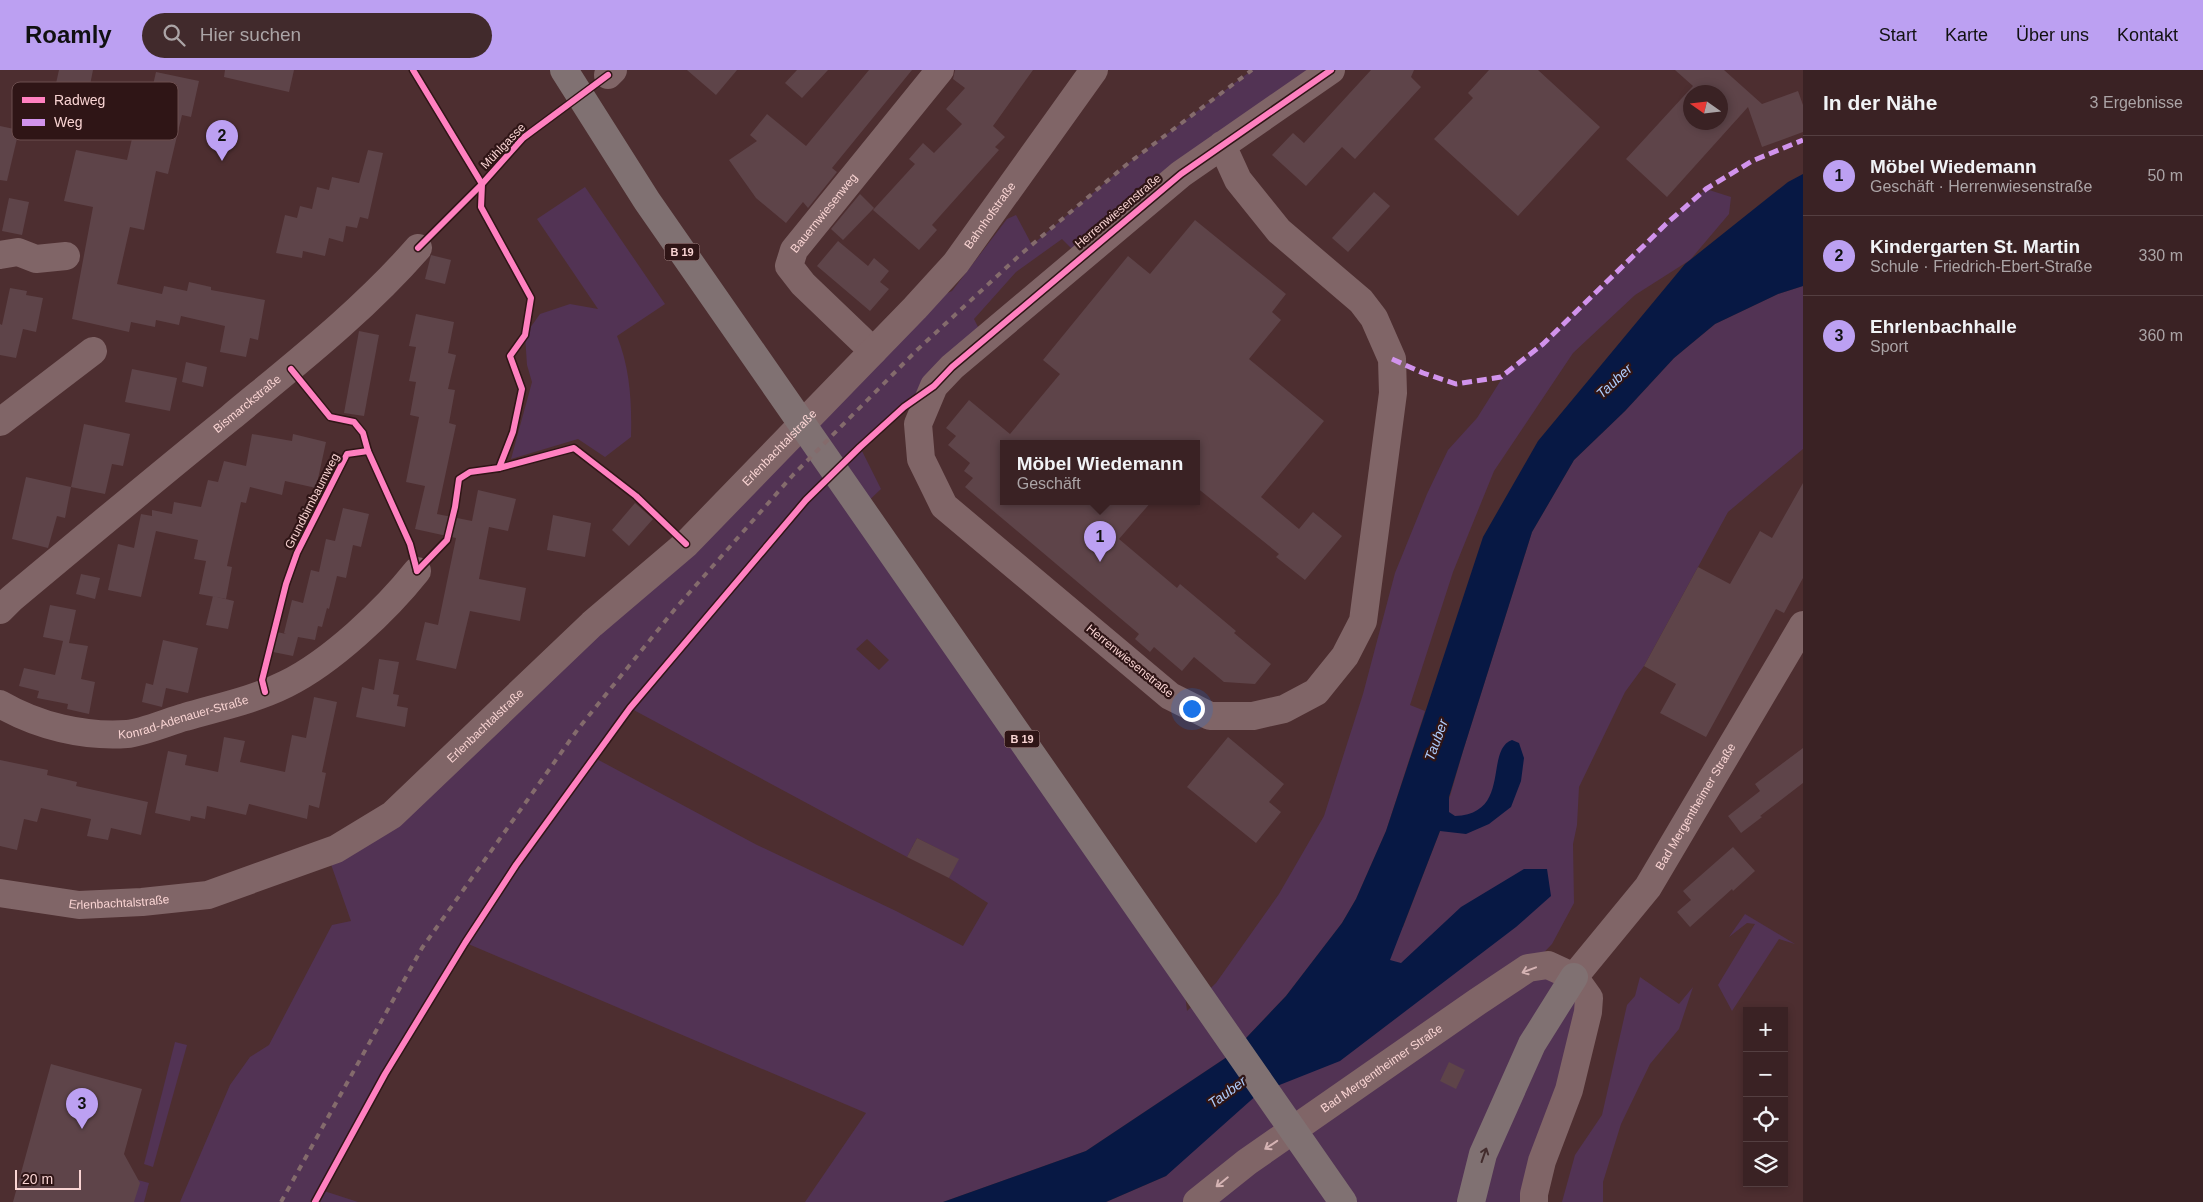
<!DOCTYPE html>
<html lang="de">
<meta charset="utf-8">
<style>
:root{--surface:#3a2224;--page:#412a2c;--text:#f1f3f6;--muted:#aba4a6;--line:#543f41;--accent:#bca0f2}
body{margin:0;font-family:Arial,sans-serif;background:var(--page);color:var(--text)}
.controls{position:absolute;right:15px;bottom:15px;display:grid;overflow:hidden;border-radius:0px;box-shadow:0 2px 8px #0003}
.controls button{width:45px;height:45px;display:grid;place-items:center;padding:0;border:0;border-bottom:1px solid var(--line);background:var(--surface);color:var(--text);font:25px sans-serif}
.compass{position:absolute;left:1683px;top:15px;width:45px;height:45px;border-radius:50%;background:var(--surface);box-shadow:0 2px 8px #0003;rotate:284deg}
.scale{position:absolute;left:15px;bottom:12px;width:66px;box-sizing:border-box;padding-left:5px;border:2px solid #f9d4d3;border-top:0;font-size:14px;line-height:18px;white-space:nowrap;color:#f9d4d3;-webkit-text-stroke:4px #2f1516;paint-order:stroke}
.you{position:absolute;left:1191px;top:638px;width:18px;height:18px;margin:-12px;border:4px solid #fff;border-radius:50%;background:#1a73e8;box-shadow:0 0 0 8px #1a73e833}
.badge{display:grid;place-items:center;width:32px;height:32px;border-radius:50%;background:var(--accent);color:#111;font-size:16px;font-weight:700}
.pin{position:absolute;translate:-50% -41px;filter:drop-shadow(0 1px 2px #0008)}
.pin::after{content:'';position:absolute;top:26px;width:18px;height:15px;background:inherit;clip-path:polygon(0 0,100% 0,50% 100%)}
.popup{position:absolute;left:1000px;top:370px;width:200px;height:65px;box-sizing:border-box;display:grid;place-content:center;border-radius:0px;background:var(--surface);filter:drop-shadow(0 1px 4px #0005);font-size:16px;white-space:nowrap;color:var(--muted)}
.popup b{font-size:19px;color:var(--text)}
.popup::after{content:'';position:absolute;left:50%;top:100%;margin-left:-10px;border:10px solid transparent;border-top-color:var(--surface)}
.list{margin:0;padding:0;list-style:none}
h2{display:flex;justify-content:space-between;align-items:center;height:65px;margin:0;padding:0 20px;font-size:21px}
h2 small{font-size:16px;font-weight:400;color:var(--muted)}
.list li{display:grid;grid-template-columns:32px 1fr auto;gap:15px;align-items:center;box-sizing:border-box;height:80px;padding:0 20px;border-top:1px solid var(--line)}
.list b{display:block;font-size:19px;white-space:nowrap}
.list p{margin:0;font-size:16px;white-space:nowrap;color:var(--muted)}
.list em{font-size:16px;font-style:normal;color:var(--muted)}
.icon{flex:none;width:28px;height:28px;fill:none;stroke:currentColor;stroke-width:2;stroke-linecap:round;stroke-linejoin:round}
.map{position:relative;flex:none;width:1803px;height:1132px;overflow:hidden}
header{display:flex;align-items:center;gap:30px;box-sizing:border-box;height:70px;padding:0 25px;background:var(--accent);color:#111}
header strong{font-size:24px}
nav{display:flex;gap:28px;margin-inline-start:auto;font-size:18px}
.search{width:350px;height:45px;background:var(--page);display:flex;align-items:center;gap:12px;box-sizing:border-box;padding:0 18px;border-radius:28px;color:var(--muted);font-size:19px}
main{display:flex}
aside{flex:1;background:var(--surface)}
.map>svg:first-child{display:block}
.green{fill:#523354;fill-rule:evenodd}
.water{fill:#071844}
.building{fill:#5e4449;fill-rule:evenodd}
.lines{fill:none;stroke-linecap:round;stroke-linejoin:round}
.minor{stroke:#806567;stroke-width:28}
.major{stroke:#807172;stroke-width:28}
.rail{stroke:#846b6c;stroke-width:4;stroke-dasharray:6 6;stroke-linecap:butt}
.quiet{stroke:#d193ec;stroke-width:5;stroke-dasharray:10 5;stroke-linecap:butt}
.cycleway-casing{stroke:#2f1516;stroke-width:9}
.cycleway{stroke:#ff80c0;stroke-width:6}
.oneway{stroke:#d5b3b3}
.oneway2{stroke:#432c2d}
.labels{text-anchor:middle;dominant-baseline:central;stroke-width:4.5;stroke-linejoin:round;paint-order:stroke}
.shield{fill:#2f1516;stroke:#bc9b9a;stroke-width:1}
.shield-label{font-size:11px;font-weight:bold;fill:#f9d4d3}
.street-label{font-size:12px;fill:#f9d4d3;stroke:#2f1516}
.water-label{font-size:14px;font-style:italic;fill:#aecbfb;stroke:#2f1516}
.key{fill:#2f1516;stroke:#6c4e4f;stroke-width:1}
.key-label{font-size:14px;fill:#f9d4d3}
</style>
<header>
<strong>Roamly</strong>
<div class="search"><svg class="icon" aria-label="search" viewBox="0 0 24 24"><circle cx="10" cy="10" r="6"/><path d="M15 15l6 6"/></svg>Hier suchen</div>
<nav><a>Start</a><a>Karte</a><a>Über uns</a><a>Kontakt</a></nav>
</header>
<main>
<div class="map">
<svg width="1803" height="1132" viewBox="0 0 1803 1132">
<rect width="100%" height="100%" fill="#4d2e30"/>
<g class="green">
<path d="M1252 0H1331L1080 187 1062 169 1016 202 974 249 984 269 934 316 904 337 860 377 881 419 861 438 1182 900 1187 941 1216 913 1279 824 1324 746 1363 624 1395 503 1427 424 1448 380 1477 348 1506 302 1543 274 1666 154 1706 119 1731 127 1729 144 1690 190 1635 225 1573 283 1494 401 1453 502 1410 635 1425 641 1386 761 1356 829 1342 853 1286 926 1230 985 1086 1081 943 1132H805L866 1043 466 873 385 1004 321 1120 358 1132H180L230 1015 250 987 269 975 332 855 351 851 327 783 392 745 915 238 952 221 1007 149 1016 145 1032 175 1126 95ZM867 569 889 590 879 600 856 579ZM630 638 907 787 917 768 958 789 949 808 988 833 963 876 896 841 757 775 593 687Z"/>
<path d="M585 117 665 234 617 266C630 298 632 333 631 367L605 387 578 369 511 389 532 312 527 295 525 265 540 244 570 234 598 239 537 149Z"/>
<path d="M1803 216V379L1728 442 1644 596 1625 622 1579 717 1577 755 1573 774 1574 833 1552 874 1529 898 1589 928 1534 1132H1106L1166 1106 1389 859 1403 857 1440 761 1463 681 1532 462 1574 390 1625 341 1674 288 1715 254 1778 224Z"/>
<path d="M1745 844 1795 874 1779 869 1732 941 1718 915 1755 854 1747 853 1729 867Z"/>
<path d="M1640 907 1679 934 1693 917 1679 959 1650 994 1621 1054 1603 1112V1132H1562L1575 1085 1602 1045 1627 935 1635 926Z"/>
<path d="M175 972 187 975 153 1097 144 1094Z"/>
<path d="M138 1110 149 1113 144 1132H132Z"/>
</g>
<path class="water" d="M1803 104V216L1778 224 1715 254 1674 288 1625 341 1574 390 1532 462 1463 681 1449 727V742L1455 746C1512 744 1484 680 1512 670L1519 673 1524 688 1521 711 1511 737 1489 754 1466 764 1440 761 1390 890 1401 893 1461 837 1524 799H1547L1551 826 1516 857 1340 991 1259 1023 1166 1106 1106 1132H943L1086 1081 1230 985 1286 926 1342 853 1356 829 1386 761 1483 467 1538 371 1685 194 1788 112Z"/>
<g class="building">
<path d="M59 0H93L88 25 55 18Z"/>
<path d="M225 0H294L289 22 224 7Z"/>
<path d="M687 0H737L716 25Z"/>
<path d="M797 0H828L802 28 785 13Z"/>
<path d="M869 0H912L832 98 837 102 808 138 803 132 786 153 756 128 729 90 757 71 750 65 767 44 806 76Z"/>
<path d="M955 0H1033L993 56 1005 67 995 77 999 80 932 155 937 160 919 180 873 140 915 94 909 89 923 73 934 83 962 54 946 39 965 18 953 9Z"/>
<path d="M1371 0H1414L1411 7 1421 17 1355 89 1342 77 1306 116 1272 85 1293 63 1304 73Z"/>
<path d="M1489 0H1538L1600 57 1518 146 1434 69 1473 28 1468 23Z"/>
<path d="M1675 0H1724L1762 34 1798 21 1803 35V62L1762 77 1748 37 1667 127 1626 89 1693 16ZM1690 22H1720V52H1690Z"/>
<path d="M156 2 199 11 191 47 182 45 168 104 156 101 144 160 130 157 117 214 162 224 164 216 187 221 189 212 211 217V220L265 230 258 270 250 268 246 287 220 282 225 256 181 246 179 255 156 250 155 257 131 252 129 262 72 249 93 137 64 131 76 80 127 90 134 60 142 62Z"/>
<path d="M0 56 19 60 7 111 0 110Z"/>
<path d="M368 80 383 83 368 149 360 147 357 158 346 156 343 172 329 168 325 186 303 181 302 188 276 183 285 145 297 148 300 136 312 139 317 117 329 120 332 107 359 113Z"/>
<path d="M1374 122 1390 136 1348 182 1332 168Z"/>
<path d="M860 124 874 138 843 170 831 159Z"/>
<path d="M9 128 29 132 22 165 2 161Z"/>
<path d="M1195 150 1286 224 1272 242 1281 250 1249 289 1324 351 1261 427 1299 459 1313 442 1342 466 1305 510 1276 487 1279 484 1196 417V373H1004V431H1152L1119 469 1177 518 1180 514 1236 561 1234 563 1271 594 1255 614 1224 612 1194 587 1182 601 1154 577 1150 582 1135 569 1139 564 965 417 973 408 964 401 970 393 948 375 956 366 946 358 969 330 1010 364 1060 304 1043 290 1128 186 1150 204Z"/>
<path d="M838 171 868 196 874 188 889 201 880 212 889 219 870 241 817 196Z"/>
<path d="M431 185 451 190 445 214 425 209Z"/>
<path d="M10 218 27 221 26 225 43 228 36 262 23 259 16 288 0 285V254L2 255Z"/>
<path d="M416 244 454 252 448 283 456 285 448 319 455 320 449 353 456 355 437 444 472 451 478 420 516 429 508 461 489 457 479 509 526 518 520 551 470 541 456 599 416 590 425 552 438 555 456 468 415 459 425 416 406 412 419 347 410 345 416 312 409 311 416 277 409 276Z"/>
<path d="M359 261 379 265 364 346 344 343Z"/>
<path d="M186 292 207 297 203 317 182 312Z"/>
<path d="M132 299 177 308 170 341 125 332Z"/>
<path d="M84 354 130 364 123 396 112 394 105 424 71 417Z"/>
<path d="M252 364 292 371 293 364 326 372 316 418 285 411 282 425 250 417 246 433 241 432 227 496 232 497 226 529 199 524 206 491 194 489 198 470 156 461 141 527 108 520 118 474 134 478 141 444 152 446V440L172 444 174 432 201 437 208 410 218 412 224 391 246 396Z"/>
<path d="M26 407 71 417 65 448 57 446 48 478 12 469Z"/>
<path d="M1803 413V508L1784 543 1776 539 1706 667 1660 643 1676 614 1644 596 1698 497 1730 514 1760 461 1772 468Z"/>
<path d="M635 433 653 449 629 476 612 460Z"/>
<path d="M343 438 369 444 361 477 353 475 346 508 337 506 329 539 327 538 322 557 318 556 315 570 298 567 293 586 273 582 277 562 286 564 284 563 292 530 303 533 311 500 319 502 326 469 335 471Z"/>
<path d="M553 445 591 453 585 487 547 480Z"/>
<path d="M81 504 100 508 95 529 76 524Z"/>
<path d="M213 526 234 531 228 559 206 555Z"/>
<path d="M50 535 76 540 69 573 88 576 81 609 95 612 89 644 67 639 68 634 37 628 39 621 19 616 24 598 55 605 63 571 43 567Z"/>
<path d="M163 570 198 578 188 623 166 618 162 637 142 632 146 613 153 615Z"/>
<path d="M379 589 399 592 393 624 399 625 397 636 408 638 405 657 356 647 362 617 374 620Z"/>
<path d="M314 627 337 632 322 702 326 703 319 738 309 735 307 749 249 734 246 745 207 736 205 749 191 746 190 751 155 743 168 681 187 685 185 695 218 702 224 667 245 671 240 692 285 702 292 665 306 668Z"/>
<path d="M1228 667 1284 714 1269 732 1281 742 1256 773 1187 717Z"/>
<path d="M1803 678V713L1760 746 1762 747 1741 763 1728 746 1760 721 1755 714Z"/>
<path d="M0 690 48 700 47 705 77 712 76 716 148 732 141 765 111 758 108 770 87 766 91 749 41 738 37 752 24 749 17 780 0 776Z"/>
<path d="M917 768 959 789 949 808 907 787Z"/>
<path d="M1733 777 1755 801 1733 821 1732 819 1690 857 1677 842 1691 830 1683 821Z"/>
<path d="M1449 992 1465 1000 1456 1019 1440 1011Z"/>
<path d="M51 994 142 1019 124 1084 140 1113 134 1132H13Z"/>
</g>
<g class="lines">
<g class="minor">
<path d="M608 5 613 0"/>
<path d="M1222 75 1238 110 1279 161 1361 231 1374 248 1392 289 1393 323 1363 551 1345 586 1316 622 1284 639 1253 646H1210L1170 626 944 436 921 389 918 354 934 316 952 297 1181 104 1331 0"/>
<path d="M0 185 18 182 36 189 66 186"/>
<path id="s1" d="M873 281 803 214 789 196 794 180 940 0"/>
<path d="M0 352 93 281"/>
<path id="s2" d="M0 540 11 529C84 468 156 408 230 348 295 294 362 242 418 178"/>
<path id="s3" d="M0 634C38 656 84 667 127 664 141 663 170 651 185 647 219 637 254 630 286 614 331 592 386 540 417 501"/>
<path id="s4" d="M0 823 79 835 142 832 208 825 336 779 392 745 592 554 686 474 915 238 956 193 1094 0"/>
<path id="s5" d="M1574 907 1648 817 1803 555"/>
<path id="s6" d="M1197 1132 1247 1092 1477 932 1528 898 1548 895 1574 907 1589 928 1588 942 1569 1020 1542 1091 1534 1124V1132"/>
</g>
<g class="major">
<path d="M564 0 647 131 1343 1132"/>
<path d="M1471 1132 1483 1084 1532 974 1574 907"/>
</g>
<path class="rail" d="M281 1132 422 878 578 659 675 539 793 405 917 280 1021 184 1126 95 1252 0"/>
<path class="quiet" d="M1392 289 1423 303 1456 314 1501 307 1543 274 1666 154 1706 119 1752 91 1803 70"/>
<g class="cycleway-casing">
<g id="cycleway">
<path d="M413 0 482 114 481 137 531 228 525 265 510 286 522 319 513 362 499 398 470 402 459 409 455 437 447 470 417 501"/>
<path d="M418 178 482 114 523 68 608 5"/>
<path d="M291 299 330 347 354 352 363 363 368 381 410 474 417 501"/>
<path d="M499 398 574 378 636 426 686 474"/>
<path d="M265 622 262 610 286 514 297 483 347 384 368 381"/>
<path d="M315 1132 385 1004 465 873 516 795 630 638 806 430 860 377 904 337 934 316 952 297 1181 104 1331 0"/>
</g>
</g>
<use href="#cycleway" class="cycleway"/>
</g>
<defs><path id="oneway-shaft" d="M-6 0H5M1.5-3L5.5 0L1.5 3" fill="none" stroke-width="1.6" stroke-linecap="round" stroke-linejoin="round" transform="scale(1.25)"/></defs>
<g class="oneway">
<use href="#oneway-shaft" transform="translate(1529 900) rotate(159)"/>
<use href="#oneway-shaft" transform="translate(1271 1075) rotate(146)"/>
<use href="#oneway-shaft" transform="translate(1222 1112) rotate(141)"/>
</g>
<use class="oneway2" href="#oneway-shaft" transform="translate(1484 1085) rotate(-71)"/>
<g class="labels">
<g class="shield">
<rect x="664.5" y="173.5" width="35" height="17" rx="4"/>
<rect x="1004.5" y="660.5" width="35" height="17" rx="4"/>
</g>
<g class="shield-label">
<text x="682" y="182">B 19</text>
<text x="1022" y="669">B 19</text>
</g>
<g class="street-label">
<text transform="translate(503 76) rotate(-46)">Mühlgasse</text>
<text transform="translate(1118 141) rotate(-40)">Herrenwiesenstraße</text>
<text stroke="none"><textPath href="#s1" startOffset="184">Bauernwiesenweg</textPath></text>
<text stroke="none"><textPath href="#s4" startOffset="1259">Bahnhofstraße</textPath></text>
<text stroke="none"><textPath href="#s2" startOffset="322">Bismarckstraße</textPath></text>
<text stroke="none"><textPath href="#s4" startOffset="945">Erlenbachtalstraße</textPath></text>
<text transform="translate(312 431) rotate(-63)">Grundbirnbaumweg</text>
<text transform="translate(1130 591) rotate(39)">Herrenwiesenstraße</text>
<text stroke="none"><textPath href="#s3" startOffset="191">Konrad-Adenauer-Straße</textPath></text>
<text stroke="none"><textPath href="#s4" startOffset="540">Erlenbachtalstraße</textPath></text>
<text stroke="none"><textPath href="#s5" startOffset="210">Bad Mergentheimer Straße</textPath></text>
<text stroke="none"><textPath href="#s4" startOffset="120">Erlenbachtalstraße</textPath></text>
<text stroke="none"><textPath href="#s6" startOffset="228">Bad Mergentheimer Straße</textPath></text>
</g>
<g class="water-label">
<text transform="translate(1614 311) rotate(-43)">Tauber</text>
<text transform="translate(1436 670) rotate(-70)">Tauber</text>
<text transform="translate(1227 1022) rotate(-36)">Tauber</text>
</g>
</g>
<rect x="12" y="12" width="166" height="58" rx="8" class="key"/>
<rect x="22" y="27" width="23" height="6" fill="#ff80c0"/>
<rect x="22" y="49" width="23" height="7" fill="#d193ec"/>
<g class="key-label">
<text x="54" y="35">Radweg</text>
<text x="54" y="57">Weg</text>
</g>
</svg>
<div class="controls">
<button>+</button>
<button>−</button>
<button><svg class="icon" aria-label="locate" viewBox="0 0 24 24"><circle cx="12" cy="12" r="6"/><path d="M12 2v4M12 18v4M2 12h4M18 12h4"/></svg></button>
<button><svg class="icon" aria-label="layers" viewBox="0 0 24 24"><path d="M12 4l9 5-9 5-9-5zM3 14l9 5 9-5"/></svg></button>
</div>
<svg class="compass" viewBox="-18 -18 36 36"><path d="M0-13l5 13h-10z" fill="#e53935"/><path d="M0 13l5-13h-10z" fill="#aba4a6"/></svg>
<div class="scale">20 m</div>
<div class="you"></div>
<div class="pin badge" style="left:1100px;top:492px">1</div>
<div class="popup"><b>Möbel Wiedemann</b>Geschäft</div>
<div class="pin badge" style="left:222px;top:91px">2</div>
<div class="pin badge" style="left:82px;top:1059px">3</div>
</div>
<aside>
<h2>In der Nähe<small>3 Ergebnisse</small></h2>
<ul class="list">
<li><span class="badge">1</span><div><b>Möbel Wiedemann</b><p>Geschäft · Herrenwiesenstraße</p></div><em>50 m</em></li>
<li><span class="badge">2</span><div><b>Kindergarten St. Martin</b><p>Schule · Friedrich-Ebert-Straße</p></div><em>330 m</em></li>
<li><span class="badge">3</span><div><b>Ehrlenbachhalle</b><p>Sport</p></div><em>360 m</em></li>
</ul>
</aside>
</main>
